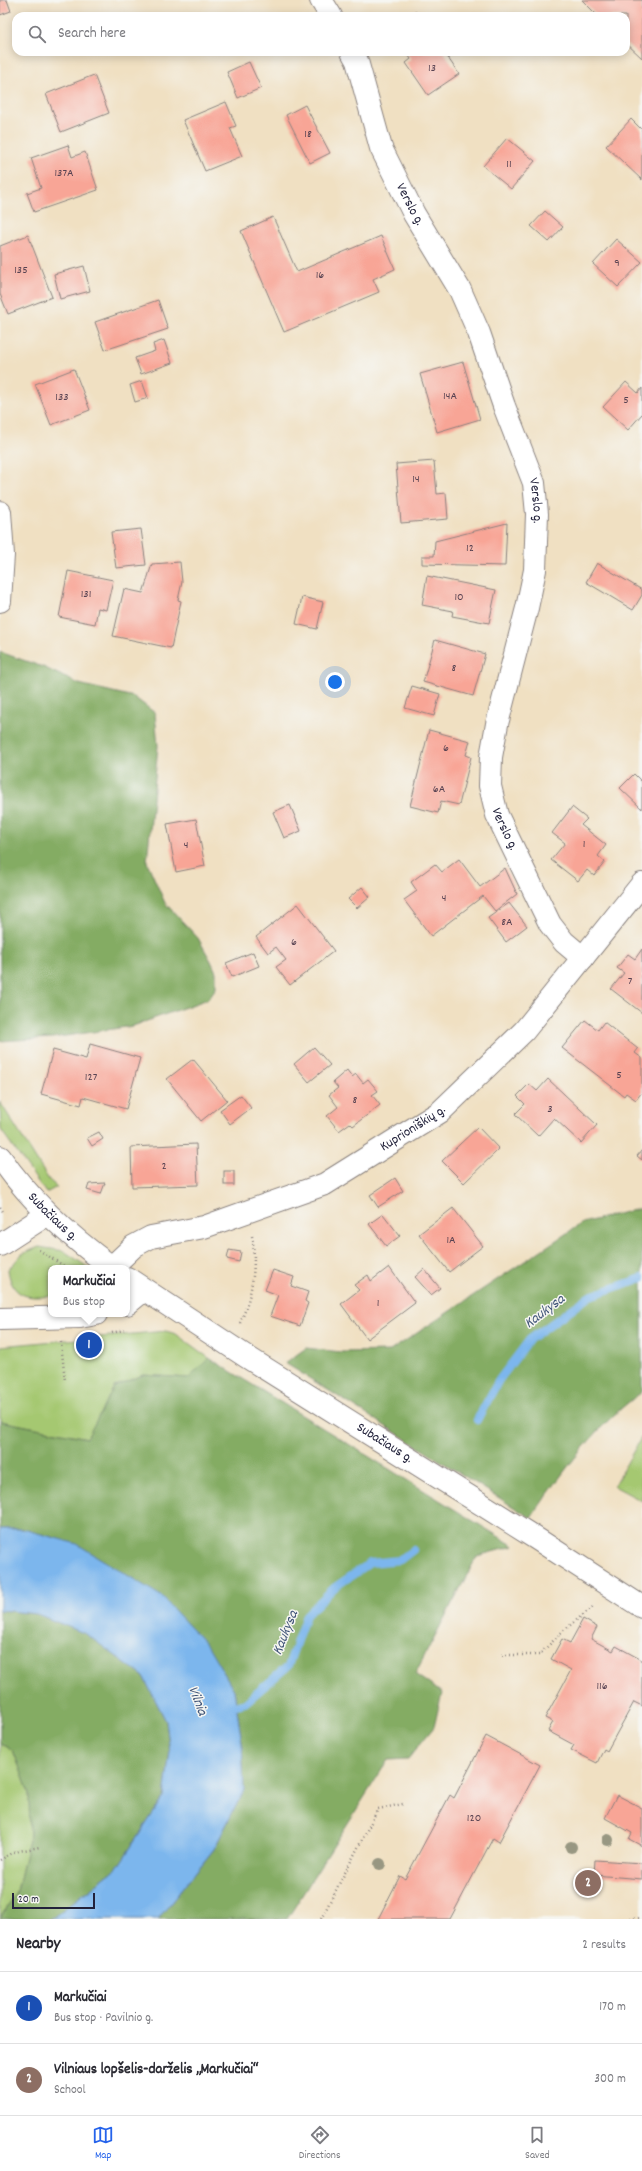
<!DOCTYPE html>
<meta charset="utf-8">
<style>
:root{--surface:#fff;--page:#f7f7f7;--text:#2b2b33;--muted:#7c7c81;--line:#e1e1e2;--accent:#2563eb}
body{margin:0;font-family:Dekko,sans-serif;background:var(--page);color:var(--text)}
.scale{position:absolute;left:12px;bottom:10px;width:83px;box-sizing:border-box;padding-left:4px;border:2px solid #22223b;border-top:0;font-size:11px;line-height:14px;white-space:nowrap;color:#22223b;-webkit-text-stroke:3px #f6f6f2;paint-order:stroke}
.you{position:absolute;left:335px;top:682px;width:14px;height:14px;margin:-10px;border:3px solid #fff;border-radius:50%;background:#1a73e8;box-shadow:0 0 0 6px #1a73e833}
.badge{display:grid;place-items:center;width:26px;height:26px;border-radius:50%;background:var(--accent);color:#fff;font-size:13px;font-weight:700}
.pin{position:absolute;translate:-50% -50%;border:2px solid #fff;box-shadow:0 1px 4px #0006}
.popup{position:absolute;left:48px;top:1265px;width:82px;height:52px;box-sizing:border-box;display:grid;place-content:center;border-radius:8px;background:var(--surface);filter:drop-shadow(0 1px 3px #0005);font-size:13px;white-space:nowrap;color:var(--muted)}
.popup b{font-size:15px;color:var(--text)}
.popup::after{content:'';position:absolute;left:50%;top:100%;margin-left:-8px;border:8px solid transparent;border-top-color:var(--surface)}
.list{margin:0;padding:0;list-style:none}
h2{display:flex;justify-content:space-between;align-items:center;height:52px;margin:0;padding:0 16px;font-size:17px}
h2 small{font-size:13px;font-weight:400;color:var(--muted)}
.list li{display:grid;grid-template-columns:26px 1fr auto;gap:12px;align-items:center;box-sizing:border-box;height:72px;padding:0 16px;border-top:1px solid var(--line)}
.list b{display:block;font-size:15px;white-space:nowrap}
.list p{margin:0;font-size:13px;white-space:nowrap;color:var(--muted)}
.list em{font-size:13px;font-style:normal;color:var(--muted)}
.icon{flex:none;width:22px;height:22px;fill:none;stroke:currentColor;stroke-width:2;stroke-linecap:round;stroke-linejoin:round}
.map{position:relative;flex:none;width:642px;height:1919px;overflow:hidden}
.search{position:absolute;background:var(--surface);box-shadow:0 2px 10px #0003;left:12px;right:12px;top:12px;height:44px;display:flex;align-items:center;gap:10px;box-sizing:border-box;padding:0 14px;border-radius:12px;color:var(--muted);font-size:15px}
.sheet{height:196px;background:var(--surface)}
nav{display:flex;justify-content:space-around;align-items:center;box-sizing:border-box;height:56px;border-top:1px solid var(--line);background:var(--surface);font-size:11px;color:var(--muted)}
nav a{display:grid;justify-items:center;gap:2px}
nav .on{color:var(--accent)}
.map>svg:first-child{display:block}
.green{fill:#a5c871;stroke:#647556}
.forest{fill:#84ac63;stroke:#53674f}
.water{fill:#7cb6ed;stroke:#4f6c94}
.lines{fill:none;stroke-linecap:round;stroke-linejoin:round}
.stream{stroke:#7cb6ed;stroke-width:8}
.building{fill:#f8a596}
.minor-casing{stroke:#89817e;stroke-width:24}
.path{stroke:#89817e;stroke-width:2.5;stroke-dasharray:1 3;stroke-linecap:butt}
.minor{stroke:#fff;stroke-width:22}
.tree{fill:#989782}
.labels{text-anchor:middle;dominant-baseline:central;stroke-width:3;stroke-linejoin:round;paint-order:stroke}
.number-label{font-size:12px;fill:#584352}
.street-label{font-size:14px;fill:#22223b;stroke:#f6f6f2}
.water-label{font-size:15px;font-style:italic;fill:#425679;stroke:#f6f6f2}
</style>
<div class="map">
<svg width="642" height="1919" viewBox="0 0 642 1919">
<rect width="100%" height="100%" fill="#f6f6f2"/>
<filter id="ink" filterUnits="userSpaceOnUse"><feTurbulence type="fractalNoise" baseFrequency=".025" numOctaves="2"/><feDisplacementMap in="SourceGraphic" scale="8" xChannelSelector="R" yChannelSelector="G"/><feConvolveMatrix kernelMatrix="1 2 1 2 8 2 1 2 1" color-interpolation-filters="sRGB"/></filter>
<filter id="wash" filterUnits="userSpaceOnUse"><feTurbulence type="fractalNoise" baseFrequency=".012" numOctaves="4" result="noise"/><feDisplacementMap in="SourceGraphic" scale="16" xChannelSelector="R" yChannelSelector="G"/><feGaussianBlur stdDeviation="0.9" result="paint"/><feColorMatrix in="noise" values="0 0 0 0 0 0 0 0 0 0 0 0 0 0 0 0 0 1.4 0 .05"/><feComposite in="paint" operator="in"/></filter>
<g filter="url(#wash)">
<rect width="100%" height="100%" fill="#f0e0c2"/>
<g class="green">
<path d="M0 1102 49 1180 57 1187 46 1193 1 1130Z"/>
<path d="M39 1247 64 1251 89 1268H51V1296C27 1299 12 1297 8 1270L22 1254Z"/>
<path d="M166 1331 176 1334 209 1358 189 1378 143 1375 114 1387 88 1438 0 1421V1346Z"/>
<path d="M642 1436V1501L614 1486Z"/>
<path d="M0 1744 13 1750 29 1793 30 1836 17 1891 0 1918Z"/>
</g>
<g class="forest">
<path d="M0 652 43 667 79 684 134 697 155 713 158 746 147 862 165 903 198 938 211 961 216 972V988L208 999 133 1026 52 1038 0 1041Z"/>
<path d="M642 1208V1392C596 1425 563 1472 531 1518L285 1363 306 1348 341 1352 390 1351 582 1223Z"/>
<path d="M209 1358 514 1546 477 1556 415 1674 442 1693 434 1727 408 1759 388 1760 287 1919H158L214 1849 244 1790 242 1743 234 1690 23 1529H0V1421L87 1438 114 1387 143 1375 189 1378Z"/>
<path d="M0 1610 37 1614 86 1634 143 1676 166 1721 170 1751 164 1797 117 1868 51 1919H0L17 1891 30 1836 29 1793 13 1750 0 1744Z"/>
</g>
<path class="water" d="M0 1529H23L77 1544 161 1596 208 1646 234 1690 242 1743 244 1790 214 1849 158 1919H51L117 1868 164 1797 170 1751 166 1721 143 1676 86 1634 37 1614 0 1610Z"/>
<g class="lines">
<g class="stream">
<path d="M477 1420 499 1380 530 1339 590 1296 642 1278"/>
<path d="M226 1708 245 1703 288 1666 306 1615 335 1587 370 1563 400 1560 413 1550"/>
</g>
</g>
<g id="blocks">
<g class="building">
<path d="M0 0H7L11 11 0 15Z"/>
<path d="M582 0H642V58L626 43V16H598Z"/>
<path d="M415 11 419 16H407Z"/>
<path d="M406 52H444L459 74 428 95 406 63 411 59Z"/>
<path d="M249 62 261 88 238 98 227 72Z"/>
<path d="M94 75 109 113 61 132 46 94Z"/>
<path d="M226 102 236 126 230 128 242 156 205 171 183 120Z"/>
<path d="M305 105 330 153 310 163 286 115Z"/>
<path d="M631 119 642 130V180L606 146Z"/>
<path d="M507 138 535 161 511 189 483 166Z"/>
<path d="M68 145 72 157 85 152 98 190 34 212 27 193 41 188 31 158Z"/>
<path d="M545 211 563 227 549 242 531 226Z"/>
<path d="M273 217 297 272 381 236 395 269 373 279 379 292 284 332 241 231Z"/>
<path d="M28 235 52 297 8 314 0 294V246Z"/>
<path d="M616 239 642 262 618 287 593 264Z"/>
<path d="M84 266 90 291 60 299 54 274Z"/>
<path d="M158 300 168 329 105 350 95 322Z"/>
<path d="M164 340 172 363 141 374 135 358 155 351 153 344Z"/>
<path d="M463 362 480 419 437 432 420 374Z"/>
<path d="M74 369 90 410 51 425 35 384Z"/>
<path d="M142 381 148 398 135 402 130 385Z"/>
<path d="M626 382 638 393 642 388V414L628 430 603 407Z"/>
<path d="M434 461 437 494 446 493 448 519 401 523 396 464Z"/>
<path d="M507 523 505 566 422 564V556H434L435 541Z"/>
<path d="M141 529 146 565 116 568 111 532Z"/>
<path d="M180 562 182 582 178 600 181 601 171 648 113 636 124 589 143 593 152 564Z"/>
<path d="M597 563 642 590V595L633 610 586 582Z"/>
<path d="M68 571 113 580 106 610 98 608 95 624 59 617Z"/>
<path d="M427 576 496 590 489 623 452 616 453 611 422 605Z"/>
<path d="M302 597 323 602 317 629 296 624Z"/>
<path d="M435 640 485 654 473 696 423 682Z"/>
<path d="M412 686 440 694 434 716 405 708Z"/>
<path d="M429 730 470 741 466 755 471 757 459 805 441 801 438 813 410 806Z"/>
<path d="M634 774 642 782V809L620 788Z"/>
<path d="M290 805 301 831 284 838 273 812Z"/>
<path d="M572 807 587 819 581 825 606 845 598 856 605 862 594 876 587 870 578 881 551 860 565 843 552 833Z"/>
<path d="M196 819 205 866 176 872 167 824Z"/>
<path d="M459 859 480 887 505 868 517 894 495 911 483 896 431 936 404 900 417 891 411 882 435 864 442 872Z"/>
<path d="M362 887 370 897 357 908 348 899Z"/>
<path d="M509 903 527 926 506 942 488 918Z"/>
<path d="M298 904 334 951 290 985 276 967 286 960 276 947 268 953 256 937Z"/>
<path d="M642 949V1013L611 989 624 973 617 968 628 954 635 959Z"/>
<path d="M253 952 259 966 232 977 226 963Z"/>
<path d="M585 1020 598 1030 604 1022 638 1049 635 1053 642 1058V1092L636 1100 626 1093 624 1096 562 1048Z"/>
<path d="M90 1044 140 1058 126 1109 83 1097 81 1105 41 1094 53 1050 86 1059Z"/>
<path d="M314 1047 330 1065 309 1082 294 1064Z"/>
<path d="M193 1059 227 1100 201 1121 167 1079Z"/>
<path d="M347 1070 352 1077 356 1074 363 1083 368 1079 378 1091 372 1095 380 1105 353 1126 350 1123 339 1131 327 1116 338 1107 329 1095 338 1088 333 1082Z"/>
<path d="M548 1079 597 1125 581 1143 554 1118 538 1136 515 1114 525 1104 517 1096 529 1084 537 1091Z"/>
<path d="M241 1095 251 1108 230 1124 220 1110Z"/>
<path d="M478 1127 499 1149 464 1183 442 1161Z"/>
<path d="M99 1132 103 1139 92 1146 87 1138Z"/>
<path d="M196 1144 198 1185 132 1187 131 1147Z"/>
<path d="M642 1150V1160L637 1156Z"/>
<rect x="224" y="1171" width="10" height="14"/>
<path d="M395 1178 403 1191 378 1207 370 1195Z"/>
<path d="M105 1183 101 1194 87 1190 89 1184Z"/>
<path d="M453 1208 483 1246 449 1272 419 1234Z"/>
<path d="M383 1214 400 1236 386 1246 369 1224Z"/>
<path d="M229 1250 241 1252 239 1262 227 1259Z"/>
<path d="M389 1267 415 1303 367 1339 341 1304 359 1290 354 1285 368 1275 371 1281Z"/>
<path d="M424 1269 440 1288 431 1295 415 1277Z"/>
<path d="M273 1270 294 1277 291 1286 308 1292 305 1301 308 1303 300 1326 270 1316 278 1295 265 1290Z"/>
<path d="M98 1339V1344L81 1346 80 1340Z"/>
<path d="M583 1619 597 1627 591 1639 613 1651 616 1646 642 1660V1706L634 1702 607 1751 604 1749 597 1763 571 1750 574 1745 548 1731 553 1722 545 1718 571 1670 551 1659 562 1639 570 1643Z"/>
<path d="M486 1736 540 1765 499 1842 493 1838 450 1919H378L400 1876 405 1879 450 1795 454 1798Z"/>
<path d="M617 1795 642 1808V1846L629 1839 632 1833 605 1818Z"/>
<path d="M595 1860 642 1863V1879L594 1875Z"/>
</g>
</g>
</g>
<g filter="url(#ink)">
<use href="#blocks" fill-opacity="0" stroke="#89817e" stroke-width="1"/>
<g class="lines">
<g class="minor-casing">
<g id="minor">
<path d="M321 0 331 16"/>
<path id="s1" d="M352 52 357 61 381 148 414 214 460 290 479 333 504 406 534 483 537 514 535 570 527 608 497 724 491 757 490 786 497 815 550 924 564 942 583 958"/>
<path d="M0 512 3 555 0 601"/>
<path id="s2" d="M0 1157C30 1201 70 1237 113 1268"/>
<path d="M0 1245 48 1214"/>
<path id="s3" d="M112 1267 134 1246 151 1237 204 1227 325 1184 440 1112 524 1031 642 884"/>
<path id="s4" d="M127 1278 247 1357 537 1539 642 1607"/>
<path d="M127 1304 144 1290"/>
<path d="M0 1319 80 1317 96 1314"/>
</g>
</g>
<g class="path">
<path d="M0 1207 4 1213"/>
<path d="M39 1250 67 1268"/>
<path d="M240 1323C252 1297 257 1265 252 1236"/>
<path d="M112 1333 124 1330"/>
<path d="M61 1342 65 1381"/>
<path d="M502 1655H539L563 1631 594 1606"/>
<path d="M0 1860 14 1852 40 1847"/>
<path d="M321 1919 378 1809 403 1804"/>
<path d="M630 1919 642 1918"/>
</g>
<use href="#minor" class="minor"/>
</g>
<g class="tree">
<circle cx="608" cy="1840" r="6"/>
<circle cx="571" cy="1847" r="6"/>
<circle cx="380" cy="1864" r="6"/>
</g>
</g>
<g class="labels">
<g class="number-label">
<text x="432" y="68">13</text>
<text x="308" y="134">18</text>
<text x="509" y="164">11</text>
<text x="64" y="173">137A</text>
<text x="617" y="263">9</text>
<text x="21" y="270">135</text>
<text x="320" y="275">16</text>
<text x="450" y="396">14A</text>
<text x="62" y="397">133</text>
<text x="626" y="400">5</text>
<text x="416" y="479">14</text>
<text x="470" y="548">12</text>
<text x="86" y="594">131</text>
<text x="459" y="597">10</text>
<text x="454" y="668">8</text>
<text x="446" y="748">6</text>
<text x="439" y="789">6A</text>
<text x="584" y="844">1</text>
<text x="186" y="845">4</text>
<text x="444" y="898">4</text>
<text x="507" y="922">8A</text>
<text x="294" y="942">6</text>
<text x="630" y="981">7</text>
<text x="619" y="1075">5</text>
<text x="91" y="1077">127</text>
<text x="355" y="1100">8</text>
<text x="550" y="1109">3</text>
<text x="164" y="1166">2</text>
<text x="451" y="1240">1A</text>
<text x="378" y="1303">1</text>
<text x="602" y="1686">116</text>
<text x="474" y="1818">120</text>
</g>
<g class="street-label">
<text stroke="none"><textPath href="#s1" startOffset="164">Verslo g.</textPath></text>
<text stroke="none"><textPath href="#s1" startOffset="488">Verslo g.</textPath></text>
<text stroke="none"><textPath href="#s1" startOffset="824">Verslo g.</textPath></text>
<text stroke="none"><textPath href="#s3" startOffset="336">Kuprioniškių g.</textPath></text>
<text stroke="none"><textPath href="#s2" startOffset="80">Subačiaus g.</textPath></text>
<text stroke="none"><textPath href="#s4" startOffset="306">Subačiaus g.</textPath></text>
</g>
<g class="water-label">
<text transform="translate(545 1312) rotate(-37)">Kaukysa</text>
<text transform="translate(286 1633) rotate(-68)">Kaukysa</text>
<text transform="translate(197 1701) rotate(69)">Vilnia</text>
</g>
</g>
</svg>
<div class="scale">20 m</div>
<div class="you"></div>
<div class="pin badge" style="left:89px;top:1345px;background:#1a4fb4">1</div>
<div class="popup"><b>Markučiai</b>Bus stop</div>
<div class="pin badge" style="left:588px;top:1883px;background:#8d6e63">2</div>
<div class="search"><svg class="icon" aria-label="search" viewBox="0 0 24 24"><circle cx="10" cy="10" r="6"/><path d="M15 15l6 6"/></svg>Search here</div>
</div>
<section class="sheet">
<h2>Nearby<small>2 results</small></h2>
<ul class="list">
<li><span class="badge" style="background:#1a4fb4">1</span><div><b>Markučiai</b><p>Bus stop · Pavilnio g.</p></div><em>170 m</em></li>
<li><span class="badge" style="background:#8d6e63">2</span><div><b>Vilniaus lopšelis-darželis „Markučiai“</b><p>School</p></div><em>300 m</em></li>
</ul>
</section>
<nav>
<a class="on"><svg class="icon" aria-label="map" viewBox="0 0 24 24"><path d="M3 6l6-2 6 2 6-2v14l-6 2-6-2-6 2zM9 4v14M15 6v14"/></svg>Map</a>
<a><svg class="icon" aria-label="directions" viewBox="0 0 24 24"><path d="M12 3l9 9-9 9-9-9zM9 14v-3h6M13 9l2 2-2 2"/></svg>Directions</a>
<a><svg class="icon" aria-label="saved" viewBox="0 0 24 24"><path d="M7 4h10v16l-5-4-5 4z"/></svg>Saved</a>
</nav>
